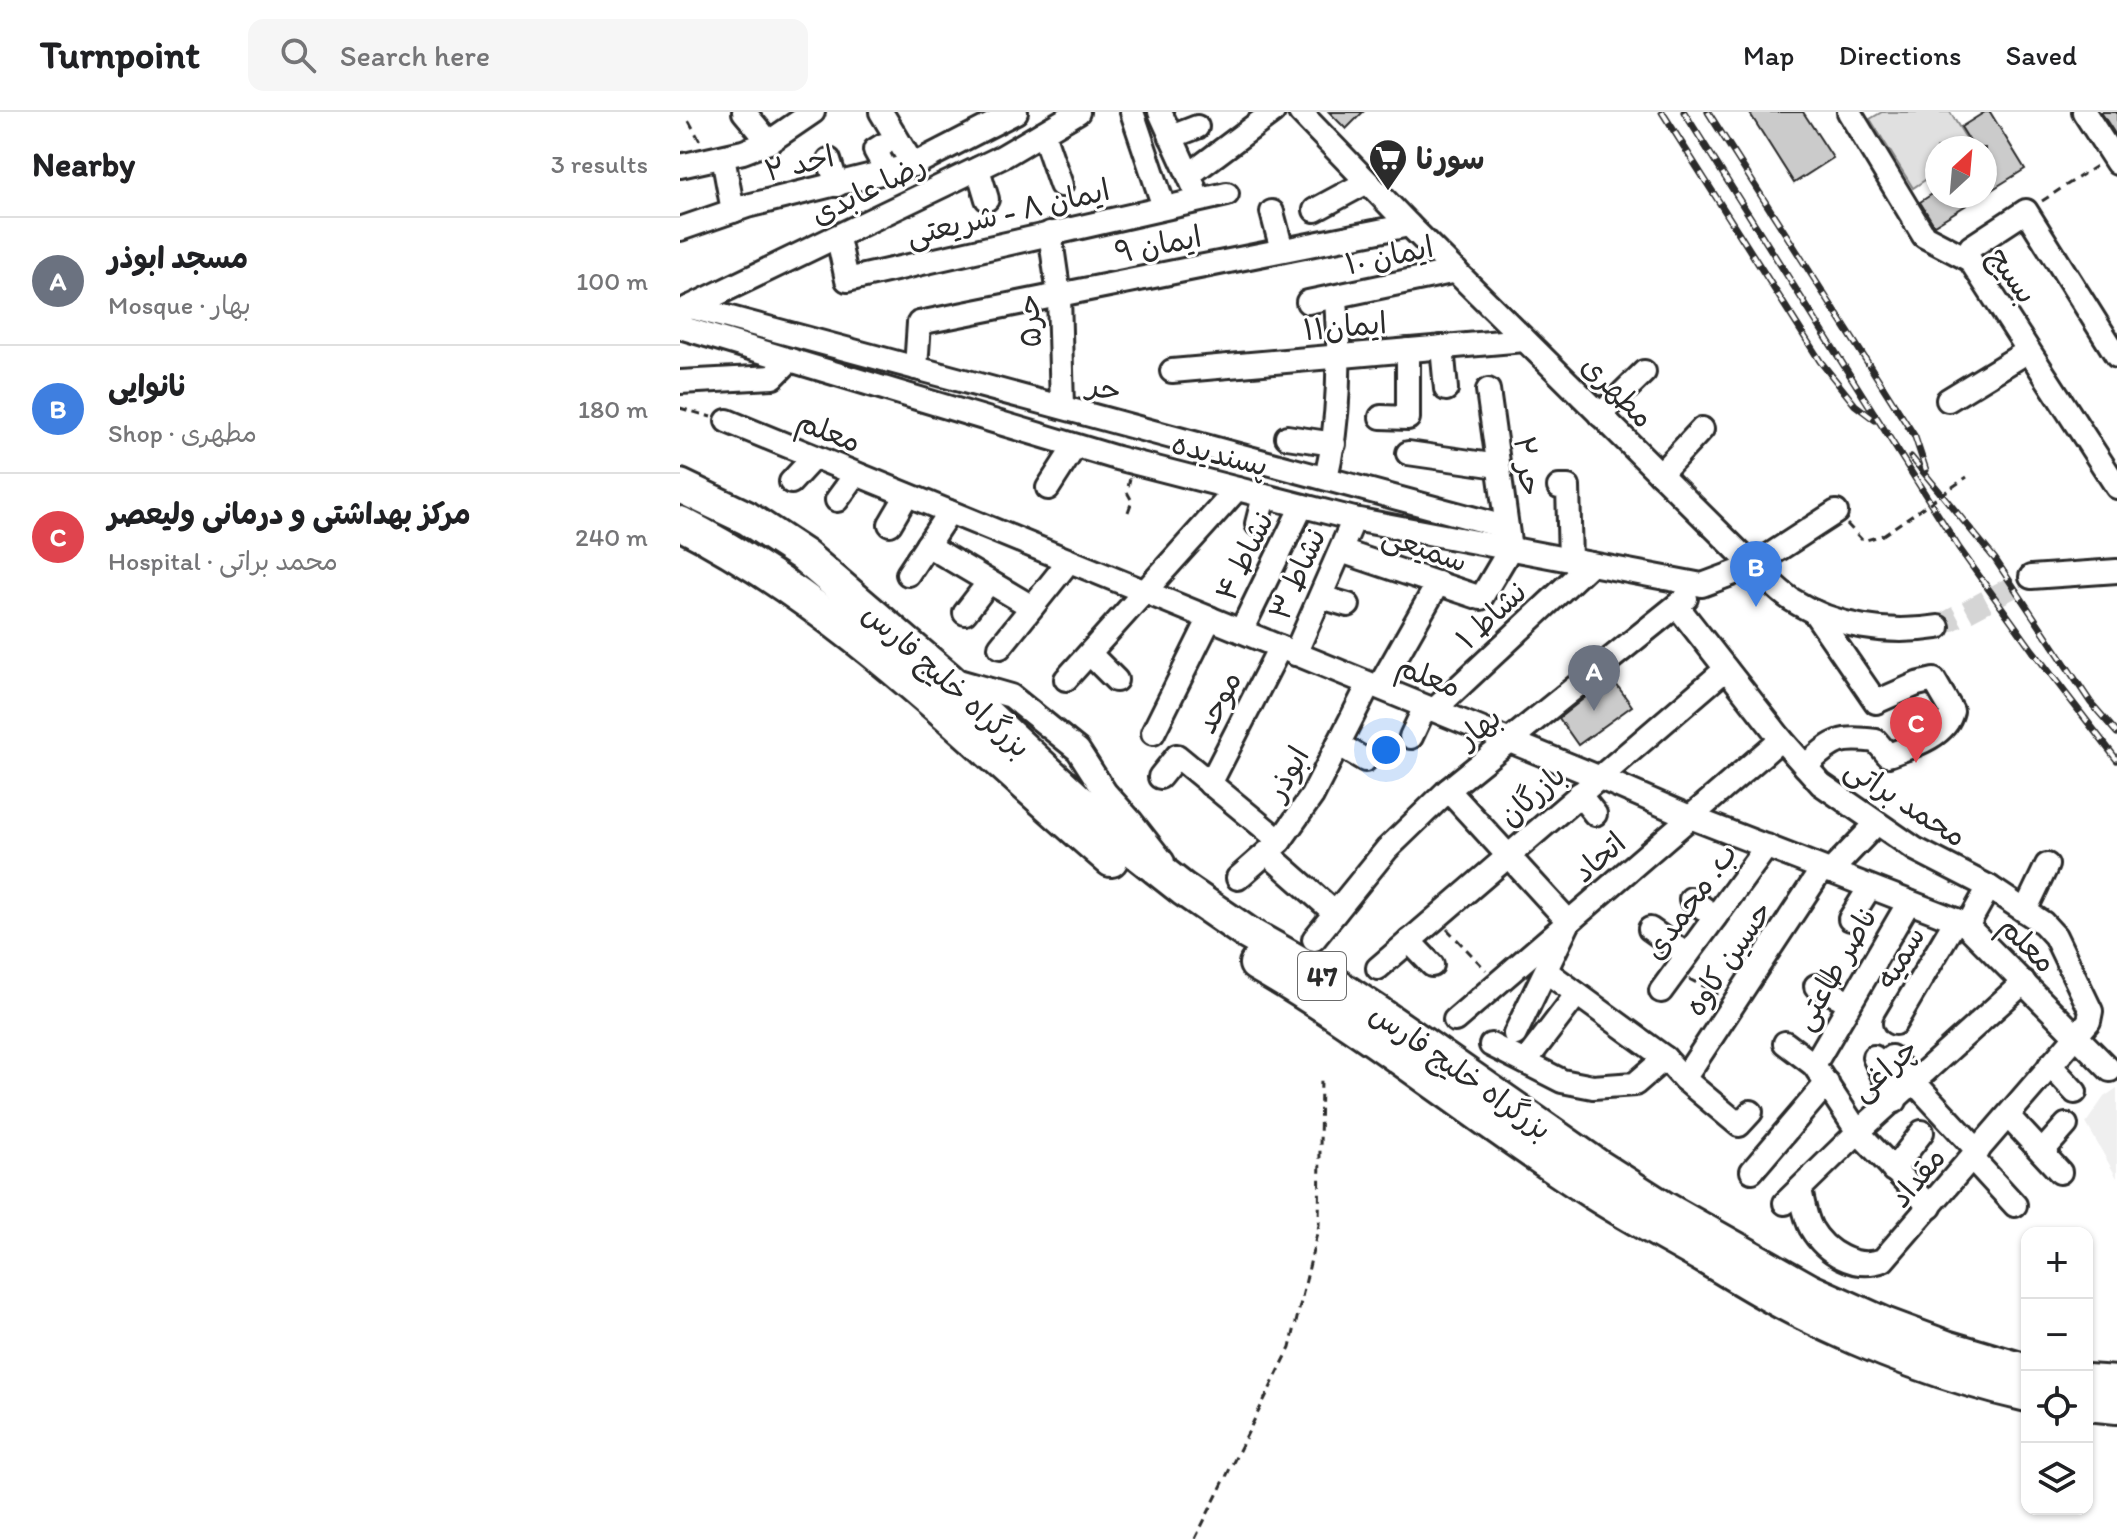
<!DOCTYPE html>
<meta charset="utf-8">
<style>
:root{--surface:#fff;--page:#f6f6f6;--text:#202124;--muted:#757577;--line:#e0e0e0;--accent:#2b2b2b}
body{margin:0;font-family:Itim,"Playpen Sans Arabic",sans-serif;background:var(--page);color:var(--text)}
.controls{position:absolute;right:24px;bottom:24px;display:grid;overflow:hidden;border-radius:16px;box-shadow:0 2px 6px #0004}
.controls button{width:72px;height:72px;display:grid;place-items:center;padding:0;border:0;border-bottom:2px solid var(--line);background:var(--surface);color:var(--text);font:40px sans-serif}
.compass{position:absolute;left:1245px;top:24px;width:72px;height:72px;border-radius:50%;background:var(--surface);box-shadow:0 2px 6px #0004;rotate:26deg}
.you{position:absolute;left:706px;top:638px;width:28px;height:28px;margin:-20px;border:6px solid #fff;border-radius:50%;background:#1a73e8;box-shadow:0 0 0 12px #1a73e833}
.badge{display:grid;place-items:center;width:52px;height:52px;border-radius:50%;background:var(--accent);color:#fff;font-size:26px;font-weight:700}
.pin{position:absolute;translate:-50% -66px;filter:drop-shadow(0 2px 4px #0008)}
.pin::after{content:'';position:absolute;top:42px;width:28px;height:24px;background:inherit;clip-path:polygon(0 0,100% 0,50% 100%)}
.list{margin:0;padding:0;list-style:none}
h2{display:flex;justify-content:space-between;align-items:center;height:104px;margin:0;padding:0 32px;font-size:34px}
h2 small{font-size:26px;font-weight:400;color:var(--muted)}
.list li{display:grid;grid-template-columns:52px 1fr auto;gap:24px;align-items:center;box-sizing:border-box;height:128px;padding:0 32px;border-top:2px solid var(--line)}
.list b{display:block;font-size:30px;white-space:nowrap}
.list p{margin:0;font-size:26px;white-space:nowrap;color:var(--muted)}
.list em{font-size:26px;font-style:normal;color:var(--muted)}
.icon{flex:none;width:44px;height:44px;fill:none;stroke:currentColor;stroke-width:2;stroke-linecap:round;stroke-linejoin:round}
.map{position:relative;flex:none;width:1437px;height:1427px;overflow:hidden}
header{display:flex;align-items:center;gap:48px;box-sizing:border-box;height:112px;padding:0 40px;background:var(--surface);border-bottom:2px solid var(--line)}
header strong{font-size:38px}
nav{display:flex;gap:44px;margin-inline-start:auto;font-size:28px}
.search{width:560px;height:72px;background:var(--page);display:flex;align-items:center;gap:20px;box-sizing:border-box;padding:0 28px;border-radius:16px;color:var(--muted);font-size:30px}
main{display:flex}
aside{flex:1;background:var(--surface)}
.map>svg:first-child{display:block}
.built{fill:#efefef}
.green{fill:#e0e0e0;stroke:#868686;stroke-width:2}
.building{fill:#cbcbcb;stroke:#2b2b2b;stroke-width:2}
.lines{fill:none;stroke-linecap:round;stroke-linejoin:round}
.minor-tunnel{stroke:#d5d5d5;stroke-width:22;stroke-dasharray:22 11;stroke-linecap:butt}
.minor-casing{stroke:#2b2b2b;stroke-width:28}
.highway-casing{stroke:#2b2b2b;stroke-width:38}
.path{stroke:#2b2b2b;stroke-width:3;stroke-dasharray:8 6;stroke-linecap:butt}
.minor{stroke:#fff;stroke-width:22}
.highway{stroke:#fff;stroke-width:32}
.rail-casing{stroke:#2b2b2b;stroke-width:7}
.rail{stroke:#fff;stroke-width:4;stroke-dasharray:12;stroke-linecap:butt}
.path-bridge{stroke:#2b2b2b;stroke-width:3;stroke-dasharray:8 6;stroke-linecap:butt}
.labels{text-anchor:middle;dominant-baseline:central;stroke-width:6;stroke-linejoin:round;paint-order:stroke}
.shield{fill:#fff;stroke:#6b6b6b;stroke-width:2}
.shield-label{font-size:28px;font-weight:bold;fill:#2b2b2b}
.poi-label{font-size:30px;font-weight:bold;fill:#2b2b2b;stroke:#fff;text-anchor:start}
.street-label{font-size:30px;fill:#2b2b2b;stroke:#fff}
</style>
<header>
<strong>Turnpoint</strong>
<div class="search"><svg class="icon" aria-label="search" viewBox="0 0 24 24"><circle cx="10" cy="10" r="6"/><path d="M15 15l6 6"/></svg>Search here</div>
<nav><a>Map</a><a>Directions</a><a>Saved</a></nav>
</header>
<main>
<aside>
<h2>Nearby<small>3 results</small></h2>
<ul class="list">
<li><span class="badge" style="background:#6b7280">A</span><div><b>مسجد ابوذر</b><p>Mosque · بهار</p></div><em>100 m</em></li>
<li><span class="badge" style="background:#3f7fe0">B</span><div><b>نانوایی</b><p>Shop · مطهری</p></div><em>180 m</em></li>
<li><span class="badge" style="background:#e0444e">C</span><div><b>مرکز بهداشتی و درمانی ولیعصر</b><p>Hospital · محمد براتی</p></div><em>240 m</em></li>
</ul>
</aside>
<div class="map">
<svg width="1437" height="1427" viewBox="0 0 1437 1427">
<rect width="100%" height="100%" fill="#fff"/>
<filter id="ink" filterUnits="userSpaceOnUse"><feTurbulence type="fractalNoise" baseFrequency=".0125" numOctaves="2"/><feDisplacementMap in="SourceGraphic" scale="16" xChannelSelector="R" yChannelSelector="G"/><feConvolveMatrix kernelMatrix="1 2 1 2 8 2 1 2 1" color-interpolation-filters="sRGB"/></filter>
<g filter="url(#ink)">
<path class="built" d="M1437 976V1066L1406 1011 1424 985Z"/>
<path class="green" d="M1202 0H1270L1292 36H1257V60L1233 76 1190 7Z"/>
<g class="building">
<path d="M649 0H683L666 17Z"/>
<path d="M1069 0H1123L1153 46 1114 71Z"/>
<path d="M1305 0H1310L1345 57 1305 82V36H1294L1281 15Z"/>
<path d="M1421 0H1437V25Z"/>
<path d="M1257 79V84H1301L1254 113 1240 90Z"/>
<path d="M931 565 952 594 898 633 879 606Z"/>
</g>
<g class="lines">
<path class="minor-tunnel" d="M1258 515 1351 465"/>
<g class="minor-casing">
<g id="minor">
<path d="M64 0 89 30"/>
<path d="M201 0 233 53"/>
<path d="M452 0 484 95"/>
<path d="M480 0 514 75"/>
<path d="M620 0 729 113 1073 454C1086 465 1098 479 1112 488 1155 515 1208 523 1258 515"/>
<path d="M1169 0 1244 124 1290 148 1437 375"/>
<path d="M1404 0 1437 51"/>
<path d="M363 21 381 73"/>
<path d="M491 25 517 15"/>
<path d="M203 33 195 38 207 60"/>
<path d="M43 45 53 99"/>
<path d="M149 48 157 73"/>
<path d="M0 54 63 40 89 30 133 0"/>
<path d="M298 57 307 87"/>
<path d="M509 63 593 0"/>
<path d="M635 98 687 70"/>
<path d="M592 100 602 138"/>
<path d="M0 117 67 94 233 53 336 0"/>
<path d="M370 121 379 183 382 295"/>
<path d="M158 126 167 168 547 82"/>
<path d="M1291 135 1346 99 1437 244"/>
<path d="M628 190 776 159"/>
<path d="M10 195 825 415"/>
<path d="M6 197 322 45 398 0"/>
<path d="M0 215 437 346 674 407 1022 473 1073 454 1156 400"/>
<path d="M762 235 766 277"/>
<path d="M236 256 239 211 729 113"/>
<path d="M492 259 844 228"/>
<path d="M0 270 93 265 110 248"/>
<path d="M1268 288 1348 239"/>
<path d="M920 303 964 260"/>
<path d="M701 305 728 306V238"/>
<path d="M47 309 918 665 1010 705 1276 808 1287 814 1430 958"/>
<path d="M607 325 654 332"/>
<path d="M728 341 818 354"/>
<path d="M980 362 1022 317"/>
<path d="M646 366C660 307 660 246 656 186"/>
<path d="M111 370 134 345"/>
<path d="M879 375H888L890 448"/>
<path d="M368 376 395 334"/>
<path d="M157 388 176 362"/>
<path d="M210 412 227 383"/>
<path d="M577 412 584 384"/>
<path d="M247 433 352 495"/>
<path d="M661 439 801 486 830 437 808 278"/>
<path d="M228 462 269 400"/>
<path d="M1351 465 1437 459"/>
<path d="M641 485 668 493"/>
<path d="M997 494 1101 627 1141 672 1235 737 1309 775 1363 811 1375 824 1411 899 1409 909 1203 1148C1175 1159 1145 1140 1131 1116 1125 1105 1123 1090 1120 1078"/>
<path d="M285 501 309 470"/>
<path d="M561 519 622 394"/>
<path d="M320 535 389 449"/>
<path d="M410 542 436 568"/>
<path d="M615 542 674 407"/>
<path d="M386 567 557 377"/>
<path d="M275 568 331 584 398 638 425 680 451 709 483 750"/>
<path d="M699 575 758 471"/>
<path d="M754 598 910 452"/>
<path d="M473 621 530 506"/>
<path d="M731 625 745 595"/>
<path d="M658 632 685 648"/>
<path d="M1125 654C1154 629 1157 624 1196 629L1208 643C1230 635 1266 625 1272 599L1254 568 1237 572 1196 590 1134 500"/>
<path d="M480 665 497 644 600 729"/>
<path d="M530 672 600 535"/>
<path d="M768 678 889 810 835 922"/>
<path d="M899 682 915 702"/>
<path d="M587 741 655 801"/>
<path d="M1150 760 1196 712"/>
<path d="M558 766 600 729 632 684 689 572"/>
<path d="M1011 787 1035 805"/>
<path d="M1345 799 1367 753"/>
<path d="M1170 807 1190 775"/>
<path d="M1287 814 1309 775"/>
<path d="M970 817 1007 843"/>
<path d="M634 827 707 737 768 678 1006 486"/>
<path d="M729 829 752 853"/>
<path d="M698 856 1046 557"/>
<path d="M867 860 985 946 1004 967 1059 1013 1071 1000"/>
<path d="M1136 874 1170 890"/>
<path d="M981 879 1087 734"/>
<path d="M775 908 1101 627"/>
<path d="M1215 911 1276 808"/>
<path d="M1105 931 1134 953 1178 1020 1250 1095"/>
<path d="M811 933 882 969 913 975 955 972 985 946"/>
<path d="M1194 945 1215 989"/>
<path d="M1211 945 1298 1039"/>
<path d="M845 950 897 882"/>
<path d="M1134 953 1229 790"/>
<path d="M1370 953 1395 980"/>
<path d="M1004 967 1142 757"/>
<path d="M1328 1004 1380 1060"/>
<path d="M1362 1040 1386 1013"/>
<path d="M1292 1046 1335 1093"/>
<path d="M1213 1058 1242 1020"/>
<path d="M1072 1059 1147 971"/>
<path d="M1105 1091 1178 1020 1344 870"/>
</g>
</g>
<g class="highway-casing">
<g id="highway">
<path d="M0 374 67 406 123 443 267 566 442 729 503 777 567 821 636 860 700 902 918 1054 984 1096 1129 1178 1207 1213 1266 1235 1347 1259"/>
<path d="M0 411C164 494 293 630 431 748"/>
<path d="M576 852C691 918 794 1004 906 1076 944 1101 986 1123 1026 1146 1057 1164 1088 1184 1121 1200 1192 1236 1269 1265 1347 1283"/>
<path d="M1407 1269 1437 1271"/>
<path d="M1407 1292 1437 1295"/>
</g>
</g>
<g class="path">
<path d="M9 9 21 31"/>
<path d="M1362 89 1416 54"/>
<path d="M0 296 31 305"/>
<path d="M448 400 452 389 447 380 450 366"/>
<path d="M1167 412 1183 429 1203 423"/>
<path d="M767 817 806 858"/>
<path d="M1009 867 1038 882"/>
<path d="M515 1427 610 1236 639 1113 641 964"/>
</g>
<use href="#minor" class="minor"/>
<use href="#highway" class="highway"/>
<g class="rail-casing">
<g id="rail">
<path d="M982 0 1140 249 1175 293 1195 308"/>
<path d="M1004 0 1279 436 1353 539 1437 648"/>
<path d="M1028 0 1235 325 1246 358"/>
<path d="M1231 345 1315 447 1411 591 1437 621"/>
</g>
</g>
<use href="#rail" class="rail"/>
<path class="path-bridge" d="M1203 423 1287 365"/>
</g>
</g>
<defs>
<g id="supermarket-pin" transform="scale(2)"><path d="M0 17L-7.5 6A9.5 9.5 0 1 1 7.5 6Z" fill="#2b2b2b" stroke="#fff"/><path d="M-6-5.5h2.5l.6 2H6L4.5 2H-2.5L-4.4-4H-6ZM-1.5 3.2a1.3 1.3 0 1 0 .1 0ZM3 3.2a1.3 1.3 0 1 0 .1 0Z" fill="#fff"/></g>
</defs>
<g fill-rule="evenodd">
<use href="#supermarket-pin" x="708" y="46"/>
</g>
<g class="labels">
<rect class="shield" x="618" y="840" width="48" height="48" rx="6"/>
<g class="shield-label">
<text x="642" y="864">47</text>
</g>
<g class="poi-label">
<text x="736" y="46">سورنا</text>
</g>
<g class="street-label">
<text transform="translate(119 51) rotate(-13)">احد ۲</text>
<text transform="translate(188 77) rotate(-26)">رضا عابدی</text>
<text transform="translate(328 100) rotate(-13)">ایمان ۸ - شریعتی</text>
<text transform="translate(478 132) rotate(-11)">ایمان ۹</text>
<text transform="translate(709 143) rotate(-12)">ایمان ۱۰</text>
<text transform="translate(1333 163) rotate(55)">بسیج</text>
<text transform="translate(349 209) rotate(-93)">حر۵</text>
<text transform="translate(665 214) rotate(-5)">ایمان۱۱</text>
<text transform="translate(425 276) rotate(15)">حر</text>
<text transform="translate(938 279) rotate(45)">مطهری</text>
<text transform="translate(149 319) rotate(22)">معلم</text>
<text transform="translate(540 342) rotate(14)">پسندیده</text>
<text transform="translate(848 354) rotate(83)">حر ۲</text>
<text transform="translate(745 436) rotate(19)">سمیعی</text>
<text transform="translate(564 444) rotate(-64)">نشاط ۴</text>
<text transform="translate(617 462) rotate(-66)">نشاط ۳</text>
<text transform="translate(811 503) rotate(-43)">نشاط ۱</text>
<text transform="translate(749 564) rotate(22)">معلم</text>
<text transform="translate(267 568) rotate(42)">بزرگراه خلیج فارس</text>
<text transform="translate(538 590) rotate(-63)">موحد</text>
<text transform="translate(799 615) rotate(-38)">بهار</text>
<text transform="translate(607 661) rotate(-60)">ابوذر</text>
<text transform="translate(852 683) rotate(-41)">بازرگان</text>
<text transform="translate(1226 690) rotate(33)">محمد براتی</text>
<text transform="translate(919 745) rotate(-41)">اتحاد</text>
<text transform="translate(1010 789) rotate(-54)">ب. محمدی</text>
<text transform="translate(1348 832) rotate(45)">معلم</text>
<text transform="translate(1220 845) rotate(-59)">سمیه</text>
<text transform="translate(1048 846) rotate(-56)">حسین کاوه</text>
<text transform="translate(1155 856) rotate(-60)">ناصر طاعتی</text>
<text transform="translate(1204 957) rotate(-41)">چراغی</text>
<text transform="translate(781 959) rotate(35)">بزرگراه خلیج فارس</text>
<text transform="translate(1237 1065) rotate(-50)">مقداد</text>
</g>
</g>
</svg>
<div class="controls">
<button>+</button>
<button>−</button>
<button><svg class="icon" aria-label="locate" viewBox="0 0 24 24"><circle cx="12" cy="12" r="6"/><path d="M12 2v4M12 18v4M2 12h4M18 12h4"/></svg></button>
<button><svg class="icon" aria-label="layers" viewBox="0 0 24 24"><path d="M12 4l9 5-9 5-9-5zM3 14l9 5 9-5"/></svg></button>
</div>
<svg class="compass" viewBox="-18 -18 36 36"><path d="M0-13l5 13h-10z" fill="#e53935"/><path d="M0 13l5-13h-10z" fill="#757577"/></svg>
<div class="you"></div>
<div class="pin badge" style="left:914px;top:599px;background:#6b7280">A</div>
<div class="pin badge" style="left:1076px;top:495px;background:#3f7fe0">B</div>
<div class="pin badge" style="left:1236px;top:651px;background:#e0444e">C</div>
</div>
</main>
